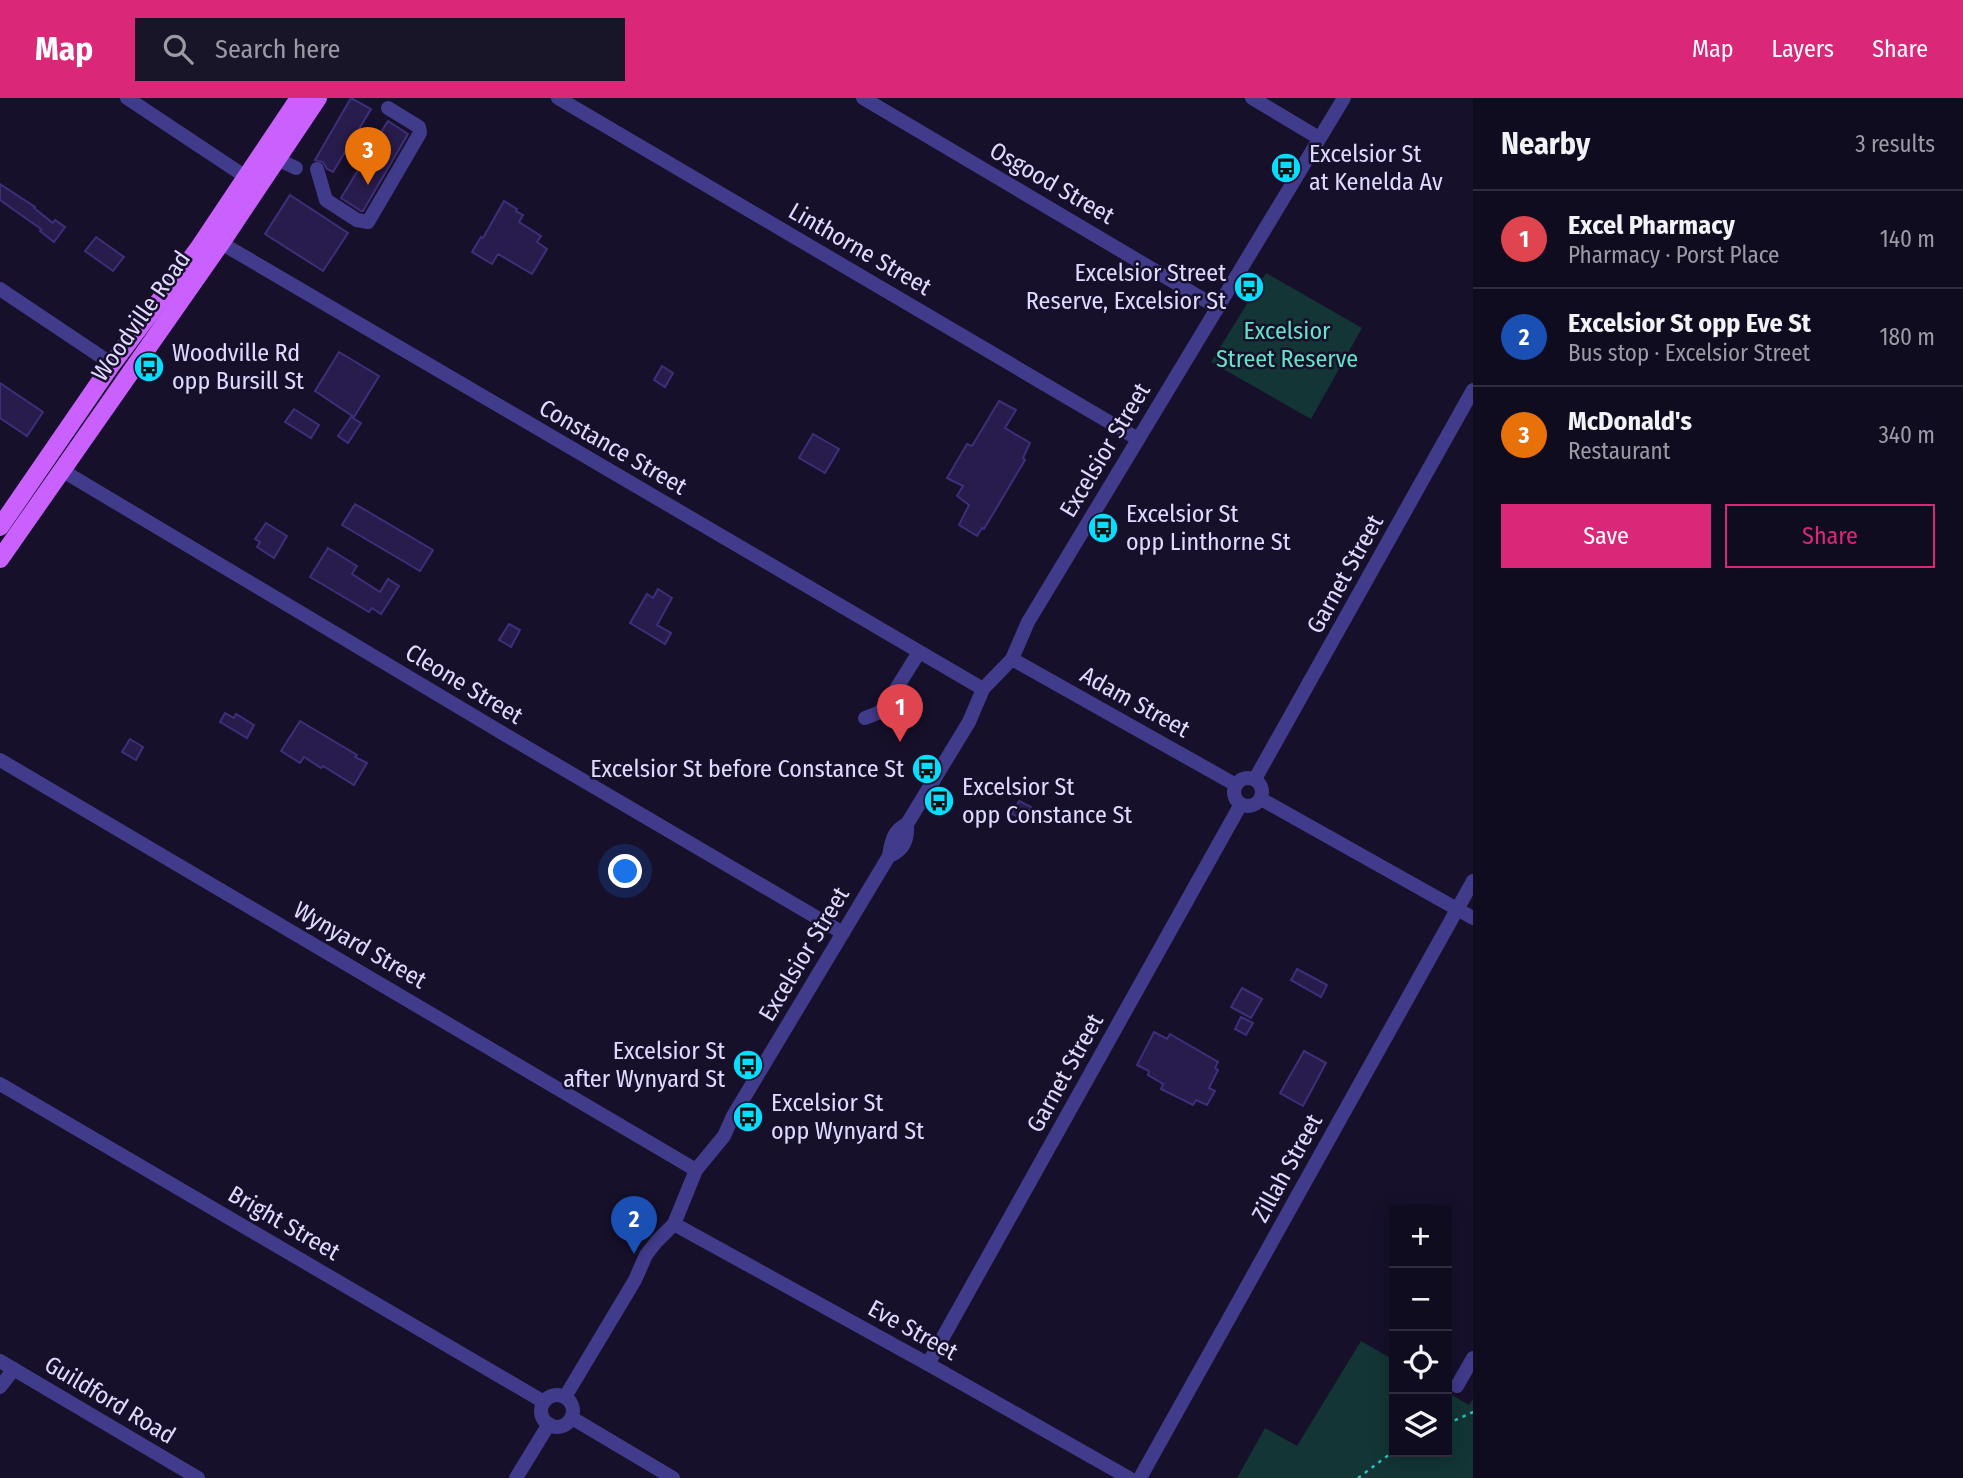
<!DOCTYPE html>
<meta charset="utf-8">
<style>
:root{--surface:#100c20;--page:#191529;--text:#f1f3f6;--muted:#9c9ba5;--line:#302c3e;--accent:#db2777}
body{margin:0;font-family:"Fira Sans Condensed",sans-serif;background:var(--page);color:var(--text)}
.controls{position:absolute;right:21px;bottom:21px;display:grid;overflow:hidden;border-radius:0px;box-shadow:0 4px 18px #0003}
.controls button{width:63px;height:63px;display:grid;place-items:center;padding:0;border:0;border-bottom:2px solid var(--line);background:var(--surface);color:var(--text);font:35px sans-serif}
.you{position:absolute;left:626px;top:774px;width:24px;height:24px;margin:-18px;border:5px solid #fff;border-radius:50%;background:#1a73e8;box-shadow:0 0 0 10px #1a73e833}
.badge{display:grid;place-items:center;width:46px;height:46px;border-radius:50%;background:var(--accent);color:#fff;font-size:23px;font-weight:700}
.pin{position:absolute;translate:-50% -58px;filter:drop-shadow(0 2px 4px #0008)}
.pin::after{content:'';position:absolute;top:37px;width:24px;height:21px;background:inherit;clip-path:polygon(0 0,100% 0,50% 100%)}
.list{margin:0;padding:0;list-style:none}
h2{display:flex;justify-content:space-between;align-items:center;height:91px;margin:0;padding:0 28px;font-size:30px}
h2 small{font-size:23px;font-weight:400;color:var(--muted)}
.list li{display:grid;grid-template-columns:46px 1fr auto;gap:21px;align-items:center;box-sizing:border-box;height:98px;padding:0 28px;border-top:2px solid var(--line)}
.list b{display:block;font-size:26px;white-space:nowrap}
.list p{margin:0;font-size:23px;white-space:nowrap;color:var(--muted)}
.list em{font-size:23px;font-style:normal;color:var(--muted)}
.actions{display:flex;gap:14px;padding:21px 28px}
.actions a{flex:1;padding:16px 0;border:2px solid var(--accent);border-radius:0px;text-align:center;font-size:24px;color:var(--accent)}
.actions .main{background:var(--accent);color:#fff}
.icon{flex:none;width:38px;height:38px;fill:none;stroke:currentColor;stroke-width:2;stroke-linecap:round;stroke-linejoin:round}
.map{position:relative;flex:none;width:1473px;height:1380px;overflow:hidden}
header{display:flex;align-items:center;gap:42px;box-sizing:border-box;height:98px;padding:0 35px;background:var(--accent);color:#fff}
header strong{font-size:33px}
nav{display:flex;gap:38px;margin-inline-start:auto;font-size:24px}
.search{width:490px;height:63px;background:var(--page);display:flex;align-items:center;gap:18px;box-sizing:border-box;padding:0 24px;border-radius:0px;color:var(--muted);font-size:26px}
main{display:flex}
aside{flex:1;background:var(--surface)}
.map>svg:first-child{display:block}
.green{fill:#133535}
.building{fill:#281c4c;stroke:#3f2e79;stroke-width:2}
.lines{fill:none;stroke-linecap:round;stroke-linejoin:round}
.path{stroke:#2ebfbc;stroke-width:2.5;stroke-dasharray:3.5 5;stroke-linecap:butt}
.minor{stroke:#413b8b;stroke-width:14}
.major{stroke:#ca61ff;stroke-width:18}
.labels{text-anchor:middle;dominant-baseline:central;stroke-width:5;stroke-linejoin:round;paint-order:stroke}
.poi-label{font-size:24px;fill:#e0daff;stroke:#16102b;text-anchor:start}
.street-label{font-size:24px;fill:#e0daff;stroke:#16102b}
.park-label{font-size:24px;fill:#63e3c7;stroke:#16102b}
</style>
<header>
<strong>Map</strong>
<div class="search"><svg class="icon" aria-label="search" viewBox="0 0 24 24"><circle cx="10" cy="10" r="6"/><path d="M15 15l6 6"/></svg>Search here</div>
<nav><a>Map</a><a>Layers</a><a>Share</a></nav>
</header>
<main>
<div class="map">
<svg width="1473" height="1380" viewBox="0 0 1473 1380">
<rect width="100%" height="100%" fill="#16102b"/>
<g class="green">
<path d="M1266 175 1362 230 1311 321 1211 264Z"/>
<path d="M1361 1243 1394 1262V1354H1447V1294L1469 1307 1473 1301V1380H1237L1265 1330 1297 1348Z"/>
</g>
<g class="building">
<path d="M351 0 371 11 333 74 327 71 323 64 315 62Z"/>
<path d="M388 23 408 36 363 113H361L341 100Z"/>
<path d="M0 86 35 109 34 110 53 125 55 122 65 129 54 144 40 133 41 131 0 102Z"/>
<path d="M290 97 348 135 323 173 265 136Z"/>
<path d="M504 103 517 111 516 113 523 117 519 124 541 138 537 144 547 151 532 176 498 156 492 166 472 154 481 139 483 140Z"/>
<path d="M96 139 124 159 113 173 85 153Z"/>
<path d="M339 254 379 278 354 319 315 293Z"/>
<path d="M662 268 673 275 665 289 654 282Z"/>
<path d="M0 285 43 314 27 338 0 320Z"/>
<path d="M999 303 1016 312 1005 330 1030 345 1023 360 1025 362 984 431 982 430 977 438 959 427 969 407 957 398 963 388 947 380 967 346 972 348Z"/>
<path d="M294 311 319 327 311 340 285 324Z"/>
<path d="M351 319 361 325 348 345 338 338Z"/>
<path d="M813 336 839 351 825 375 799 360Z"/>
<path d="M355 406 433 452 420 473 342 427Z"/>
<path d="M266 425 287 438 274 460 257 449 260 444 255 441Z"/>
<path d="M328 450 357 468 352 476 380 494 388 481 399 488 381 516 372 510 369 514 310 479Z"/>
<path d="M658 491 672 500 657 527 671 535 665 546 630 525 647 496 653 500Z"/>
<path d="M509 526 520 532 511 549 499 542Z"/>
<path d="M225 615 234 620 236 616 254 627 247 640 220 624Z"/>
<path d="M300 623 357 657 355 659 367 665 354 687 323 668 321 670 304 659 300 665 281 653Z"/>
<path d="M130 641 143 649 136 662 122 654Z"/>
<path d="M1019 703 1031 709 1024 722 1012 716Z"/>
<path d="M1297 871 1327 887 1321 899 1291 882Z"/>
<path d="M1242 890 1262 901 1251 920 1231 909Z"/>
<path d="M1241 919 1253 925 1246 937 1235 931Z"/>
<path d="M1154 934 1167 941 1170 936 1218 964 1215 970 1218 972 1209 990 1215 993 1207 1007 1196 1002 1193 1007 1161 991 1163 986 1148 977 1149 973 1137 967Z"/>
<path d="M1304 953 1326 965 1303 1008 1280 995Z"/>
</g>
<g class="lines">
<g class="path">
<path d="M1447 1326 1473 1314"/>
<path d="M1358 1380 1394 1353"/>
</g>
<g class="minor">
<path d="M127 0 246 79"/>
<path d="M558 0 1138 341"/>
<path d="M863 0 1218 210"/>
<path d="M1252 0 1319 40"/>
<path d="M277 61 296 70"/>
<path d="M317 71 326 102 357 122 368 124 420 35 419 29 388 10"/>
<path d="M221 145 983 591"/>
<path d="M0 191 112 266"/>
<path d="M63 373 504 636 843 835"/>
<path d="M1012 561 1236 687"/>
<path d="M865 620 878 615 885 609 919 554"/>
<path d="M0 662 696 1072"/>
<circle cx="1248" cy="694" r="14"/>
<path d="M1255 681 1473 292"/>
<path d="M1261 701 1473 820"/>
<path d="M889 758C904 752 908 742 907 726"/>
<path d="M0 986 544 1304"/>
<path d="M674 1126 928 1266 1129 1380"/>
<path d="M0 1263 198 1380"/>
<path d="M928 1266 1241 706"/>
<path d="M1457 1288 1473 1260"/>
<path d="M0 1289 14 1271"/>
<circle cx="557" cy="1313" r="16"/>
<path d="M565 1299 635 1182 646 1157 657 1143 674 1126 696 1072 724 1038 733 1018 889 758C891 745 893 732 907 726L969 624 983 591 1012 561 1028 524 1344 0"/>
<path d="M572 1320 673 1380"/>
<path d="M516 1380 549 1326"/>
<path d="M1140 1380 1473 783"/>
</g>
<g class="major">
<path d="M0 429 112 266 198 151 299 0"/>
<path d="M0 461 221 145 318 0"/>
</g>
</g>
<defs>
<g id="bus-disc" transform="scale(1.575)"><circle r="9.5" fill="#06ddff" stroke="#16102b"/><path d="M-5-6H5V4H4V6H2V4H-2V6H-4V4H-5ZM-3.5-4V0h7V-4ZM-3.5 1.2v1.5H-2V1.2ZM2 1.2v1.5H3.5V1.2Z" fill="#111"/></g>
</defs>
<g fill-rule="evenodd">
<use href="#bus-disc" x="1286" y="70"/>
<use href="#bus-disc" x="1249" y="189"/>
<use href="#bus-disc" x="149" y="269"/>
<use href="#bus-disc" x="1103" y="430"/>
<use href="#bus-disc" x="927" y="671"/>
<use href="#bus-disc" x="939" y="703"/>
<use href="#bus-disc" x="748" y="967"/>
<use href="#bus-disc" x="748" y="1019"/>
</g>
<g class="labels">
<g class="poi-label">
<text x="1309" y="56">Excelsior St<tspan x="1309" dy="28">at Kenelda Av</tspan></text>
<text x="1226" y="175" text-anchor="end">Excelsior Street<tspan x="1226" dy="28">Reserve, Excelsior St</tspan></text>
<text x="172" y="255">Woodville Rd<tspan x="172" dy="28">opp Bursill St</tspan></text>
<text x="1126" y="416">Excelsior St<tspan x="1126" dy="28">opp Linthorne St</tspan></text>
<text x="904" y="671" text-anchor="end">Excelsior St before Constance St</text>
<text x="962" y="689">Excelsior St<tspan x="962" dy="28">opp Constance St</tspan></text>
<text x="725" y="953" text-anchor="end">Excelsior St<tspan x="725" dy="28">after Wynyard St</tspan></text>
<text x="771" y="1005">Excelsior St<tspan x="771" dy="28">opp Wynyard St</tspan></text>
</g>
<g class="street-label">
<text transform="translate(1052 85) rotate(30)">Osgood Street</text>
<text transform="translate(860 151) rotate(30)">Linthorne Street</text>
<text transform="translate(141 218) rotate(-55)">Woodville Road</text>
<text transform="translate(613 349) rotate(30)">Constance Street</text>
<text transform="translate(1105 352) rotate(-59)">Excelsior Street</text>
<text transform="translate(1345 476) rotate(-61)">Garnet Street</text>
<text transform="translate(464 586) rotate(31)">Cleone Street</text>
<text transform="translate(1135 604) rotate(29)">Adam Street</text>
<text transform="translate(360 847) rotate(30)">Wynyard Street</text>
<text transform="translate(804 856) rotate(-59)">Excelsior Street</text>
<text transform="translate(1065 975) rotate(-61)">Garnet Street</text>
<text transform="translate(1287 1070) rotate(-61)">Zillah Street</text>
<text transform="translate(284 1125) rotate(30)">Bright Street</text>
<text transform="translate(913 1232) rotate(29)">Eve Street</text>
<text transform="translate(110 1302) rotate(31)">Guildford Road</text>
</g>
<g class="park-label">
<text x="1287" y="233">Excelsior<tspan x="1287" dy="28">Street Reserve</tspan></text>
</g>
</g>
</svg>
<div class="controls">
<button>+</button>
<button>−</button>
<button><svg class="icon" aria-label="locate" viewBox="0 0 24 24"><circle cx="12" cy="12" r="6"/><path d="M12 2v4M12 18v4M2 12h4M18 12h4"/></svg></button>
<button><svg class="icon" aria-label="layers" viewBox="0 0 24 24"><path d="M12 4l9 5-9 5-9-5zM3 14l9 5 9-5"/></svg></button>
</div>
<div class="you"></div>
<div class="pin badge" style="left:900px;top:644px;background:#e0444e">1</div>
<div class="pin badge" style="left:634px;top:1156px;background:#1a4fb4">2</div>
<div class="pin badge" style="left:368px;top:87px;background:#e8710a">3</div>
</div>
<aside>
<h2>Nearby<small>3 results</small></h2>
<ul class="list">
<li><span class="badge" style="background:#e0444e">1</span><div><b>Excel Pharmacy</b><p>Pharmacy · Porst Place</p></div><em>140 m</em></li>
<li><span class="badge" style="background:#1a4fb4">2</span><div><b>Excelsior St opp Eve St</b><p>Bus stop · Excelsior Street</p></div><em>180 m</em></li>
<li><span class="badge" style="background:#e8710a">3</span><div><b>McDonald's</b><p>Restaurant</p></div><em>340 m</em></li>
</ul>
<div class="actions"><a class="main">Save</a><a>Share</a></div>
</aside>
</main>
